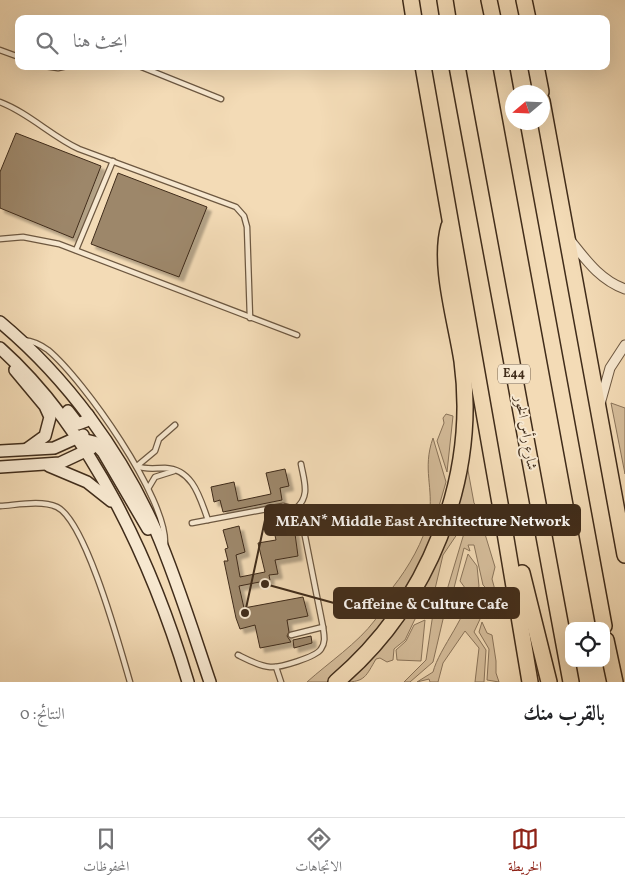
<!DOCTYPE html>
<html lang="ar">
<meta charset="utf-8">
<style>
:root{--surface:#fff;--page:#f2f2f2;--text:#202124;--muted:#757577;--line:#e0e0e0;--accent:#8f2418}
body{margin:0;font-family:Vollkorn,Amiri,serif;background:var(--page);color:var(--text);direction:rtl}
.controls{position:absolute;right:15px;bottom:15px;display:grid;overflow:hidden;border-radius:10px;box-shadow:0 5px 20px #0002}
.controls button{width:45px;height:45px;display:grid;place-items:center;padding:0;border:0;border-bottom:1px solid var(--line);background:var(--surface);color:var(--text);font:25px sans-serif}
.compass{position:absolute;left:505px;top:85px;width:45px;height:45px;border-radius:50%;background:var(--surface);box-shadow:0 5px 20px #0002;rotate:251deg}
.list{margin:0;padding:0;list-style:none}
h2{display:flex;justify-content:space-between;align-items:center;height:65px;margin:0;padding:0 20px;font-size:21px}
h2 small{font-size:16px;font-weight:400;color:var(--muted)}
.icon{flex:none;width:28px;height:28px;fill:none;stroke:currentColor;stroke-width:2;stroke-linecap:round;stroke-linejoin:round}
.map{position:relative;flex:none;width:625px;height:682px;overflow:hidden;direction:ltr}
.search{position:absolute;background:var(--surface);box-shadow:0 5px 20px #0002;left:15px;right:15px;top:15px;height:55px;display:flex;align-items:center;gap:12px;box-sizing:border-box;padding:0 18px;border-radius:10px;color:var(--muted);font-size:19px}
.sheet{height:135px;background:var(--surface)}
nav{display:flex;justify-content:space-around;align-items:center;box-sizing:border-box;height:70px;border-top:1px solid var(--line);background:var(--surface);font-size:14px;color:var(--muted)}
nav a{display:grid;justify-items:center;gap:2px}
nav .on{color:var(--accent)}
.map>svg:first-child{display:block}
.green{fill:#d5bd9b;stroke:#8a745a;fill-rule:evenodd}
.building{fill:#9d876b;stroke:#402c1a;filter:url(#shadow)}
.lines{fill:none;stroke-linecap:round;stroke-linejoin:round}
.lane-casing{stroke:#6d5841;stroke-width:7}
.street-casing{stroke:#6d5841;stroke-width:11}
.secondary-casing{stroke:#402c1a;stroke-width:14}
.highway-casing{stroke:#402c1a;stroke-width:18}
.lane{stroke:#f7e8d0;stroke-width:4.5}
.street{stroke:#f7e8d0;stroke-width:9}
.secondary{stroke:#f7e8d0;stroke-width:11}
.highway{stroke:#f3dbb6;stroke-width:15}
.labels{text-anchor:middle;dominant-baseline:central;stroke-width:4;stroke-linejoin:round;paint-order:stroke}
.shield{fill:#f7e8d0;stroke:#776451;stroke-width:1}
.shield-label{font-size:12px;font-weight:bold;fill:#402c1a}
.street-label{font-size:14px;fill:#402c1a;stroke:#f7e8d0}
.leader{fill:none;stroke:#402c1a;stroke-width:2}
.callout-dot{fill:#402c1a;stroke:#f7e8d0;stroke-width:2}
.callout{fill:#402c1a;stroke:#402c1a;stroke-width:2}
.callout-label{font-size:15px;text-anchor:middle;font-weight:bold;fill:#fff}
</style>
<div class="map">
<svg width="625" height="682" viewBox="0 0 625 682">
<defs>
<filter id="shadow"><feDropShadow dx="4.5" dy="4.5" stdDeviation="1" flood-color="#0004"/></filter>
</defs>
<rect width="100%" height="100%" fill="#f3dbb6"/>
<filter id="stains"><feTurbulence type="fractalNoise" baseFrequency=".004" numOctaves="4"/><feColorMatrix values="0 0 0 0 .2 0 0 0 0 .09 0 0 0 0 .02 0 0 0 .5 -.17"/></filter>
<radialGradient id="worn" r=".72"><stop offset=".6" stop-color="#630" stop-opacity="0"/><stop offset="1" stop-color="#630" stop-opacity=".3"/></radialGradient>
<g class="green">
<path d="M611 403 625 408V474Z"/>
<path d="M446 414 453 416 447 472 437 441 444 423 443 418Z"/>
<path d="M433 438 446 482 439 506 444 510 428 551 391 615 328 682H307C328 663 358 643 375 620 382 610 385 597 393 587 408 568 424 541 429 517 434 488 422 469 433 438Z"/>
<path d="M467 465 474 503 484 515 485 534 495 567 492 579 498 601 488 607 485 595 488 590 483 585 474 545H468L470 551 464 548 453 592 415 619 405 640 394 649 393 660 387 662 380 658 376 659C366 676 365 682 345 682 368 655 395 629 415 600 442 562 460 510 467 465ZM464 524 465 530 447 590 416 616 419 608 435 589 443 555Z"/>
<path d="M468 554 477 566 479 586 477 593 482 596 485 606 479 611 481 617 474 632 486 650 484 682H475L479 648 465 631 443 663 438 682H430L429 679 417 682 433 672C439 648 471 612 468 592L460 581Z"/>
<path d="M452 593 457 603 444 615 433 662 410 682H404L426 660 434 607Z"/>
<path d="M425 620 421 661 397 660 396 650 406 641 414 625Z"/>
<path d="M482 622 487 633 492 635 496 661V673L499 682 487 680 489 649 479 632Z"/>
</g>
<g class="building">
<path d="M16 133 101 166 73 238 0 208V172Z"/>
<path d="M118 173 207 207 179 277 91 244Z"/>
<path d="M285 469 289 486 280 488 282 500 223 512 220 500 214 502 211 487 234 482 238 501 271 494 266 473Z"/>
<path d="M293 519 298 556 275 560 278 574 269 575 270 580 239 586 244 608 303 597 308 616 287 620 289 632 287 636 291 642 260 648 255 625 240 629 236 618 224 561H228L225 549 228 548 223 530 239 526 245 552 236 555 240 577 265 572 258 543 276 540 272 522Z"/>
<path d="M311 636 312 643 294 648 293 640Z"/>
</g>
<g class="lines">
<g class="lane-casing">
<g id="lane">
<path d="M0 50 19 57"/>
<path d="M44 66 58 68 67 66"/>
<path d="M139 66 221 99"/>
<path d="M0 102C29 113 51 136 79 149L236 207 244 216 247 227 250 318"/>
<path d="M0 239 23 237 59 244 297 335"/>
<path d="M76 250 113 161"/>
<path d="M24 340C33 341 41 345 48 350 84 380 167 498 165 544"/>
<path d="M137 466C146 470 155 468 165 468 193 469 200 498 208 520"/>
<path d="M137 466 155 451 159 439 175 425"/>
<path d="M149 487 155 477 174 471"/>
<path d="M0 506C17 505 41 500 57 507 86 521 120 648 130 682"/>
<path d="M295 509C311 497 304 481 301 464"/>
<path d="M192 523 283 506 295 509 301 516 323 627C324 635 326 642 321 649 316 657 280 668 270 667 259 666 248 660 238 655"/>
<path d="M291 635 323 627"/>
<path d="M276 667 281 682"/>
</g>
</g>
<g class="street-casing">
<g id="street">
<path d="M570 240C586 260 600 280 625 289"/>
<path d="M600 404 610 368 625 345"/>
</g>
</g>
<g class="secondary-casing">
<g id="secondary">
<path d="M0 322C67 378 121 452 156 531 177 580 193 632 210 682"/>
<path d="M0 348C92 430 153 565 188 682"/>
<path d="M15 370 45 406 50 417 45 436 27 449"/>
<path d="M68 411 78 424 86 421 88 415"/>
<path d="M78 438 94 442 103 452 148 529"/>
<path d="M0 451 54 448 83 435"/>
<path d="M49 466 87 482 111 501"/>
<path d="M0 467 60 463 92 448"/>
</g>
</g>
<g class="highway-casing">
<g id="highway">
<path d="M411 0 414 19"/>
<path d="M445 0 448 19"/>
<path d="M489 0 493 19"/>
<path d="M524 0 528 19"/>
<path d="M423 66 501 509 530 682"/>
<path d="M457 66 571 682"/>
<path d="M501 66 604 626"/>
<path d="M536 66 541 92"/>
<path d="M542 101 625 555"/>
<path d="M522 573 549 682"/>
<path d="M606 640 615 682"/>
<path d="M336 682C428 604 478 480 462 361 456 321 438 264 449 226"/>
</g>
</g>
<use href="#lane" class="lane"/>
<use href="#street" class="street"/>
<use href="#secondary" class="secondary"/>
<use href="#highway" class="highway"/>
</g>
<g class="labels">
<rect class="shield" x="498" y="364.5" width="32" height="19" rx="4"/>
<g class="shield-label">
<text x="514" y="374">E44</text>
</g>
<g class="street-label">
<text transform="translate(525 433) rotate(80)">شارع رأس الخور</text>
</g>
</g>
<path class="leader" d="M245 613L265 520M265 584L334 603"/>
<g class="callout-dot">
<circle cx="245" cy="613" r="5"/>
<circle cx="265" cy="584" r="5"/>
</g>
<g class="callout">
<rect x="265" y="505" width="315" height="30" rx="5"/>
<rect x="334" y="588" width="185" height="30" rx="5"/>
</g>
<g class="callout-label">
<text x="423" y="526">MEAN* Middle East Architecture Network</text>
<text x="426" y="609">Caffeine &amp; Culture Cafe</text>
</g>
<rect width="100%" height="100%" filter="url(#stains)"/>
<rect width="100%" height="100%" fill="url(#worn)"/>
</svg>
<div class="controls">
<button><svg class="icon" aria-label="locate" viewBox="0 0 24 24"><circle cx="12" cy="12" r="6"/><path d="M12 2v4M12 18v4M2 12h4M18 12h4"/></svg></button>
</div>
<svg class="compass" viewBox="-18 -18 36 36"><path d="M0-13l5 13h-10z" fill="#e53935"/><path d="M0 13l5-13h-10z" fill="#757577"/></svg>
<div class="search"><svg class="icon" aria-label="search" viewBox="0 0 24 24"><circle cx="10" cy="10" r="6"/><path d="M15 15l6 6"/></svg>ابحث هنا</div>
</div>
<section class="sheet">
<h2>بالقرب منك<small>النتائج: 0</small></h2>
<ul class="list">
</ul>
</section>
<nav>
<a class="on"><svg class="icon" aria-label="map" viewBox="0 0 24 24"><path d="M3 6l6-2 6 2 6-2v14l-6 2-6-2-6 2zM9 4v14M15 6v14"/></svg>الخريطة</a>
<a><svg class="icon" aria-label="directions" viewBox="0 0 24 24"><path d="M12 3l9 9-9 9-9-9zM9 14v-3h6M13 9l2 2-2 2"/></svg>الاتجاهات</a>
<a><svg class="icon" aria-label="saved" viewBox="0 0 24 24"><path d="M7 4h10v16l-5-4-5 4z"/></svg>المحفوظات</a>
</nav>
